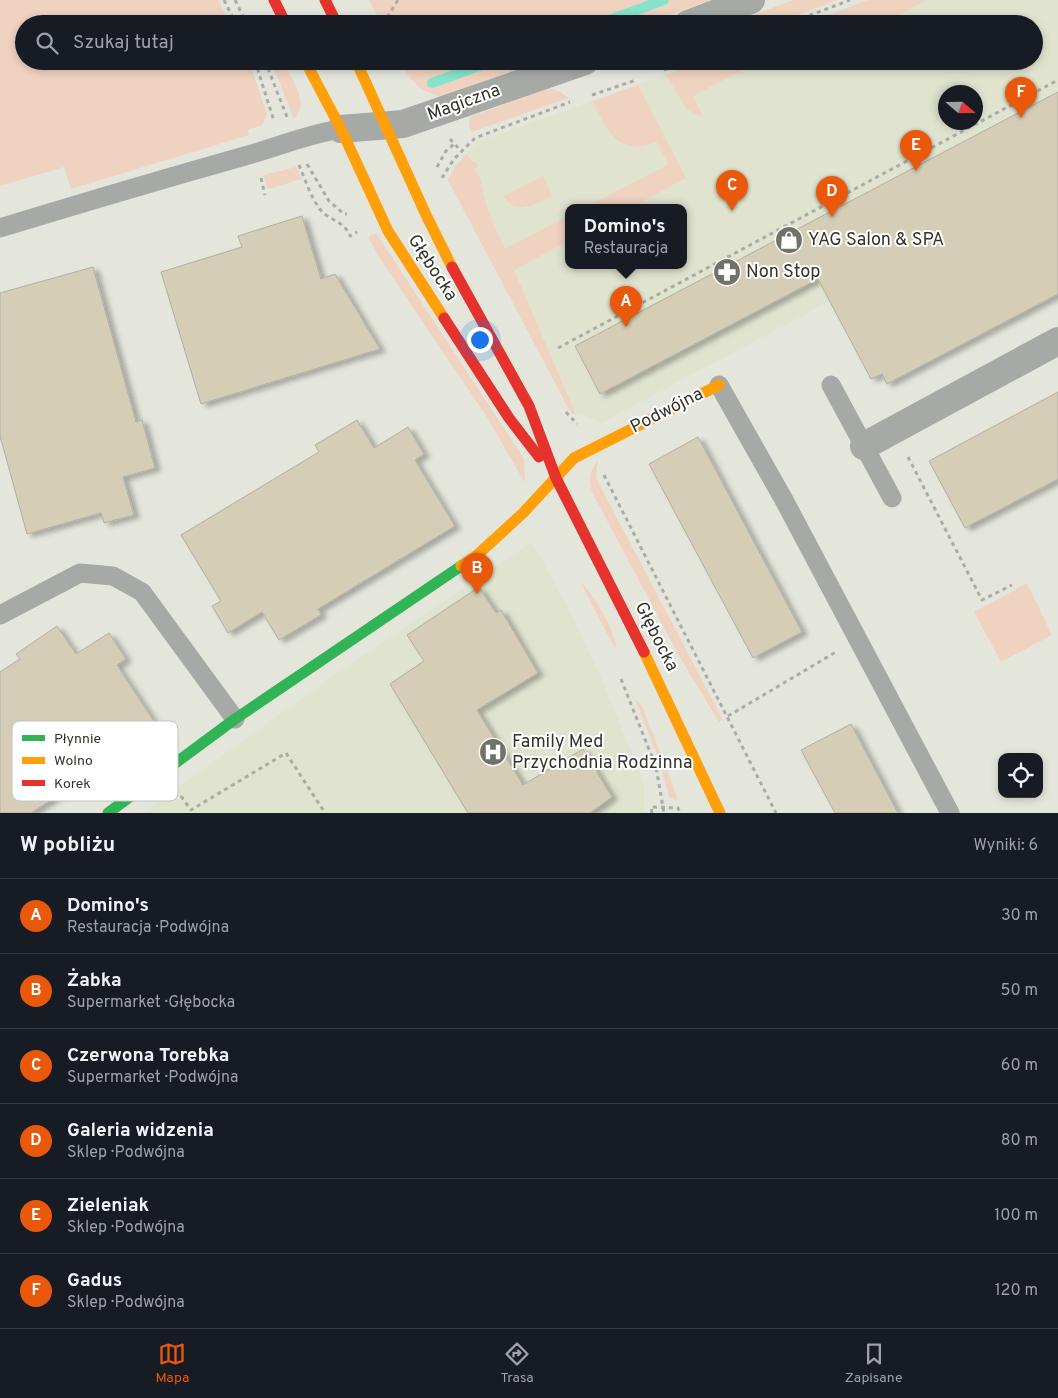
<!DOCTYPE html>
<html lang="pl">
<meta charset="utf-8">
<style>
:root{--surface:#171b24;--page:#20242c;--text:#f1f3f6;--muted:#9ea1a6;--line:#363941;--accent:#ea580c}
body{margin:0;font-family:Overpass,sans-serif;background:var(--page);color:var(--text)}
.controls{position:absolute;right:15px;bottom:15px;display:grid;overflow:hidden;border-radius:10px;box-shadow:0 2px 8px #0003}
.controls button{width:45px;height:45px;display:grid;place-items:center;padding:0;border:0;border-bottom:1px solid var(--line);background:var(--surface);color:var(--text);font:25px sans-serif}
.compass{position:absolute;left:938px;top:85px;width:45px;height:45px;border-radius:50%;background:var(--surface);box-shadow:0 2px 8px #0003;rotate:110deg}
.you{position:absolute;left:479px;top:339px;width:18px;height:18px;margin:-12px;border:4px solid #fff;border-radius:50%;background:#1a73e8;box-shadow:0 0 0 8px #1a73e833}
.badge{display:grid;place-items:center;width:32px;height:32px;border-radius:50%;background:var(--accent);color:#fff;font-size:16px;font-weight:700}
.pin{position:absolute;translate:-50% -41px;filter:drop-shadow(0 1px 2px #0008)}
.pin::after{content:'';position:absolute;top:26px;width:18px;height:15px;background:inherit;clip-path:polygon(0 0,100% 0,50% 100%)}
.popup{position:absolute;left:565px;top:204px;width:122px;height:65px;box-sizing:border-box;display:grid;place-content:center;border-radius:10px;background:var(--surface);filter:drop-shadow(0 1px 4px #0005);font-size:16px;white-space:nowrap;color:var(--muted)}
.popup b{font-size:19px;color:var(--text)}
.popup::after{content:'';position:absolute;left:50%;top:100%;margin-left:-10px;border:10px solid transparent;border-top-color:var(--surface)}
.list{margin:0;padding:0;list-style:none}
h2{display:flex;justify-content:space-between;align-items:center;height:65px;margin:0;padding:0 20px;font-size:21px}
h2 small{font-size:16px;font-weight:400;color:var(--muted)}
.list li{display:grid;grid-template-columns:32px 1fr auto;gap:15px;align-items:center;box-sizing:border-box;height:75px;padding:0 20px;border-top:1px solid var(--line)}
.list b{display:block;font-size:19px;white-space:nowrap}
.list p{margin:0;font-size:16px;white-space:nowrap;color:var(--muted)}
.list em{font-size:16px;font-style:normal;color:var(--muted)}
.icon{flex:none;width:28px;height:28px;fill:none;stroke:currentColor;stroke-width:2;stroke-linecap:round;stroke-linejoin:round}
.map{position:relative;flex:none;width:1058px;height:813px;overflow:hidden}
.search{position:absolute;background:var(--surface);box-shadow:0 2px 8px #0003;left:15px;right:15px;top:15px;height:55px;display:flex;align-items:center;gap:12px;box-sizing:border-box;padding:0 18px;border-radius:28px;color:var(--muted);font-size:19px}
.sheet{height:515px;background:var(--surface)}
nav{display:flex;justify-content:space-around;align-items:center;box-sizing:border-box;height:70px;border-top:1px solid var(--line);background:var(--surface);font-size:14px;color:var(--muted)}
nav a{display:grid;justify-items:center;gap:2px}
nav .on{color:var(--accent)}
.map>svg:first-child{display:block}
.built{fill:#e0e3ce;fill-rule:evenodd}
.green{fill:#efd3c0}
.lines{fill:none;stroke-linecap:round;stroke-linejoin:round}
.stream{stroke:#87e4cc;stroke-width:10}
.building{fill:#d5cdb6;stroke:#b0afa7;filter:url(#shadow)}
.path{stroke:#aaaca6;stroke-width:3;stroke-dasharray:4 4;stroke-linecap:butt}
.lane{stroke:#a6a9a5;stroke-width:19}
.street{stroke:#a6a9a5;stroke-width:28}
.fast{stroke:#30b455;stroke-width:11}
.slow{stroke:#ff9f0a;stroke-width:11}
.jam{stroke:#e5322d;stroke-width:11}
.labels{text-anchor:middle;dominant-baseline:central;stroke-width:4;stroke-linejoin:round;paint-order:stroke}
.street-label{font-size:18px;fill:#32332b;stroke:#fff}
.poi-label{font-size:18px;fill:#32332b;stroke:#fff;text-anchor:start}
.key{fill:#fff;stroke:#c2c2bf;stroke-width:1}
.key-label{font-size:14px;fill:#32332b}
</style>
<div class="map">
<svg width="1058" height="813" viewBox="0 0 1058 813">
<defs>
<filter id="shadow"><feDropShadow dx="5.5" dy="3" stdDeviation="2.5" flood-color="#0004"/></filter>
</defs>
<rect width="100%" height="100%" fill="#e4e6db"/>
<g class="built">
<path d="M868 0H1058V180L601 423 580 413H571L448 180 455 166 477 142 704 61H1034V24H805ZM946 92H976V122H946ZM568 208H684V266H568Z"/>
<path d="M530 543H533L568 609 603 682 644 784V813H142L350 664Z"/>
</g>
<g class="green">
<path d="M0 0H218L231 24H24V61H249L267 115 262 125 248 130 249 135 71 189 64 167 0 186Z"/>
<path d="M369 0H710L646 24H382Z"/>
<path d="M793 0H837L774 24H730Z"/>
<path d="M868 0H927L882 24H805Z"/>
<path d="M271 61H282C291 77 311 104 294 119Z"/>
<path d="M400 61H539L442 97C419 91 411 82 400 61Z"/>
<path d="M704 61H759L693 96 703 117 687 110 666 75Z"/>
<path d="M638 85 686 178 630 208H584L669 164 656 141C620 158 608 132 594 104V101Z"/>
<path d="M548 88 559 91 568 98 472 132 469 127 470 117Z"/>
<path d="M467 154 471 161 476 162 479 166 474 169 480 178 487 209 505 249 568 216V241L514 270 576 415 571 413 448 180 455 166Z"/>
<path d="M296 167 302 179 268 189 263 175Z"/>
<path d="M543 176 552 196C536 204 516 217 504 196Z"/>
<path d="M376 233 524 459 525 483 487 417 380 259 368 237Z"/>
<path d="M598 461 596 478 723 720 719 722 678 654 593 494C588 482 589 471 598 461Z"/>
<path d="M580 582C593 592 617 634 616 650Z"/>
<path d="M1027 583 1052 635 1001 662 974 612Z"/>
<path d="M635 699 642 706 678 799 676 800 669 797 660 762Z"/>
</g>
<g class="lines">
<g class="stream">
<path d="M598 24 664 0"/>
<path d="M432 83 493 61"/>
</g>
</g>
<g class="building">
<path d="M1058 92V294L887 384 882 374 871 379 818 279 600 394 575 346Z"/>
<path d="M302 216 321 279 335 274 380 349 201 404 161 272 242 247 238 236Z"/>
<path d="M93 267 136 422 142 420 155 468 123 477 134 515 104 523 101 513 27 534 0 436V293Z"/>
<path d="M1058 392V479L965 528 929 461Z"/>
<path d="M357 420 374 448 408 427 424 454 415 460 455 526 318 609 321 615 279 640 262 612 228 633 212 606 221 601 181 535 319 452 315 445Z"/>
<path d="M698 437 802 632 753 658 649 464Z"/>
<path d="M479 587 496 613 501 610 538 673 477 710 523 785 583 749 612 797 590 813H468L390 684 424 661 407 635Z"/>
<path d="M57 626 76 654 109 633 126 659 117 665 159 729 31 813H0V672L20 659 16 654Z"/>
<path d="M851 724 898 813H835L801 750Z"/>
</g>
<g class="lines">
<g class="path">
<path d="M224 0 236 24"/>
<path d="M235 0 247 24"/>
<path d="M383 24 398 0"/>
<path d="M787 24 850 0"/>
<path d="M255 61 274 121"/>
<path d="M265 61 287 117"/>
<path d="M664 70 688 61"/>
<path d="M592 95 636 80"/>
<path d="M450 139 461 151"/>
<path d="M307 164 329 201 344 214H347"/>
<path d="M299 165C305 179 310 195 319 208 328 221 344 220 350 236L357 232"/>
<path d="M437 167 446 151 454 144"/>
<path d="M261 178 265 195"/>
<path d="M442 178 454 159 475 138 570 102"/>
<path d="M558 348 1058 80"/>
<path d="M566 412 577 424"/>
<path d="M908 457 982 600 1012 585"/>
<path d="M604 475 776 813"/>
<path d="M621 679 656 767 664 813"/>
<path d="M728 716 836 652"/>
<path d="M181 796 191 810 286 753 325 813"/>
<path d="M652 813 651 807 678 808 680 813"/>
</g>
<g class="lane">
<path d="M0 228C82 203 163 179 245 156 277 147 308 134 341 129"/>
<path d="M719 385 784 500 950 813"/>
<path d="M831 385 892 498"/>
<path d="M0 615 80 573 113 576 142 592 235 719"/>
</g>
<g class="street">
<path d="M688 24 751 0"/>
<path d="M341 129 403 124 585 61"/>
<path d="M864 446 1058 341"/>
</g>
<path class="fast" d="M108 813 235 719 461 566"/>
<g class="slow">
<path d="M305 61 341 129 388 231 444 318"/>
<path d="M356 61 427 217 452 267"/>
<path d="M461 566 475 557 523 513 574 458 719 385"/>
<path d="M644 652 720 813"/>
</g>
<g class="jam">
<path d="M274 0 286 24"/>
<path d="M325 0 337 24"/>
<path d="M452 267 529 406 556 478 644 652"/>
<path d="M444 318 509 418 539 457"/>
</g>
</g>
<defs>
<g id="shop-disc" transform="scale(1.4375)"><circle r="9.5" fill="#707269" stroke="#fff"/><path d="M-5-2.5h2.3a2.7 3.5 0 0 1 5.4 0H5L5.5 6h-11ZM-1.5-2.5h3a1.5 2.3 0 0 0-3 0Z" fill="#fff"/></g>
<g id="pharmacy-disc" transform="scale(1.4375)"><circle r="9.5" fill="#707269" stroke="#fff"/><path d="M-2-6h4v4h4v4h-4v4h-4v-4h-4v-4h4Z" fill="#fff"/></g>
<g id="hospital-disc" transform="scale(1.4375)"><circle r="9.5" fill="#707269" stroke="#fff"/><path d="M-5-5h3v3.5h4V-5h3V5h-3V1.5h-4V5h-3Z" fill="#fff"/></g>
</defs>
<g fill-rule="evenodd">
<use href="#shop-disc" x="789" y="240"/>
<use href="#pharmacy-disc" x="727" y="272"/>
<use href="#hospital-disc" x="493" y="752"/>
</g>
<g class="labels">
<g class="street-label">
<text transform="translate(464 103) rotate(-20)">Magiczna</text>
<text transform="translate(432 268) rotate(57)">Głębocka</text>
<text transform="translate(667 411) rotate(-27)">Podwójna</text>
<text transform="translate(656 637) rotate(63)">Głębocka</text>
</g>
<g class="poi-label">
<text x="808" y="240">YAG Salon &amp; SPA</text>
<text x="746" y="272">Non Stop</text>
<text x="512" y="742">Family Med<tspan x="512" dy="21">Przychodnia Rodzinna</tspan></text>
</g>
</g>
<rect x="12" y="721" width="166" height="80" rx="8" class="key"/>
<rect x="22" y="735" width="23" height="6" fill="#30b455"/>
<rect x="22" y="757" width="23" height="7" fill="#ff9f0a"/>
<rect x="22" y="780" width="23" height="6" fill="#e5322d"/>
<g class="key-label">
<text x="54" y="743">Płynnie</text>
<text x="54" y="765">Wolno</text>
<text x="54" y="788">Korek</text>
</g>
</svg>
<div class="controls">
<button><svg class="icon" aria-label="locate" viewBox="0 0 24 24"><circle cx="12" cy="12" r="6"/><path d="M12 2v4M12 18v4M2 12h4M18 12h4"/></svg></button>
</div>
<svg class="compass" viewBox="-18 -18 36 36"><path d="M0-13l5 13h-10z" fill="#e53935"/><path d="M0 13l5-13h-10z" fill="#9ea1a6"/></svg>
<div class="you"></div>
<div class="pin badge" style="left:626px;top:327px">A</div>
<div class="popup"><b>Domino's</b>Restauracja</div>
<div class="pin badge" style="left:477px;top:594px">B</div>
<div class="pin badge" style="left:732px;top:211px">C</div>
<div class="pin badge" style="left:832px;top:217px">D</div>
<div class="pin badge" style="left:916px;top:171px">E</div>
<div class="pin badge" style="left:1021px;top:118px">F</div>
<div class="search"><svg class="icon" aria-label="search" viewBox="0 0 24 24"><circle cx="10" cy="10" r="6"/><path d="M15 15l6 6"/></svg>Szukaj tutaj</div>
</div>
<section class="sheet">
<h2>W pobliżu<small>Wyniki: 6</small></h2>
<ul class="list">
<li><span class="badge">A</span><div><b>Domino's</b><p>Restauracja · Podwójna</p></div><em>30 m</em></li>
<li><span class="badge">B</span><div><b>Żabka</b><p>Supermarket · Głębocka</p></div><em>50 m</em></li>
<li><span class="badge">C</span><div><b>Czerwona Torebka</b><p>Supermarket · Podwójna</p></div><em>60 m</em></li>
<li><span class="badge">D</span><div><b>Galeria widzenia</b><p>Sklep · Podwójna</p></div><em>80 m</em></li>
<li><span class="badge">E</span><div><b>Zieleniak</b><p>Sklep · Podwójna</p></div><em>100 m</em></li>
<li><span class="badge">F</span><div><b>Gadus</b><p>Sklep · Podwójna</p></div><em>120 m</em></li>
</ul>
</section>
<nav>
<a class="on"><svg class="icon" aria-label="map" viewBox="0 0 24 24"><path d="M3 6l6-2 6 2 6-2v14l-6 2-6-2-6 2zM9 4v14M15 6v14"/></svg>Mapa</a>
<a><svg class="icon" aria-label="directions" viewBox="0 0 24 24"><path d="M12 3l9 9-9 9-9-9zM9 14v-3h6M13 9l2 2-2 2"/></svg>Trasa</a>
<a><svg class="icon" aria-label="saved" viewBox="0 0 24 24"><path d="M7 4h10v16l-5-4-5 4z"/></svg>Zapisane</a>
</nav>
